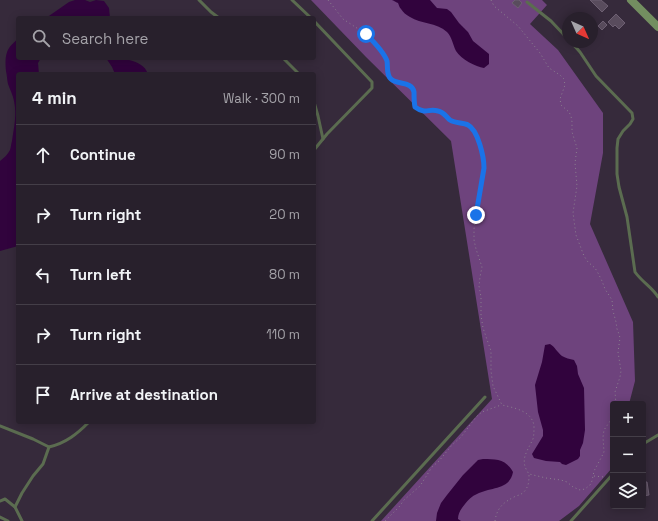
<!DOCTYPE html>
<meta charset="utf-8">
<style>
:root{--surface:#28202c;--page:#342d38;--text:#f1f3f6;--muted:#a5a3a9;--line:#443e48}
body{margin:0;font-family:"Space Grotesk",sans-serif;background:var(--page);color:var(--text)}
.controls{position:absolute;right:12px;bottom:12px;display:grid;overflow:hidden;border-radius:4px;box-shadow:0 2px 10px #0003}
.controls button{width:36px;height:36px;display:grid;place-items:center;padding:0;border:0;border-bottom:1px solid var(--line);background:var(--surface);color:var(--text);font:20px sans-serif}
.compass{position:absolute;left:562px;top:12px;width:36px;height:36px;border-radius:50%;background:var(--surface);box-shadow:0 2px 10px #0003;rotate:135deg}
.stop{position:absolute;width:12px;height:12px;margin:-9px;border:3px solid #1a73e8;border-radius:50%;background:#fff}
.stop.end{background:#1a73e8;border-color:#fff;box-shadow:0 1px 4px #0008}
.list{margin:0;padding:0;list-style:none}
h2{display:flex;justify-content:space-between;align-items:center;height:52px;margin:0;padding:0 16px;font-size:17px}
h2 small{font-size:13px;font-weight:400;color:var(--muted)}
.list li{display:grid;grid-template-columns:26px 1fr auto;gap:12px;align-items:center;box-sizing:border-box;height:60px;padding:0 16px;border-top:1px solid var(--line)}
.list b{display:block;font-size:15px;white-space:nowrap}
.list em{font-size:13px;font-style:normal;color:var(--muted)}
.icon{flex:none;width:22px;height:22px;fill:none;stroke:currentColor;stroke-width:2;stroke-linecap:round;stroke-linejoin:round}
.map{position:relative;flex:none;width:658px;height:521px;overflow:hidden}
.search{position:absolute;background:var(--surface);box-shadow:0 2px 10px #0003;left:16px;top:16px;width:300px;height:44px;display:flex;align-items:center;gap:10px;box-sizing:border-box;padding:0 14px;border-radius:4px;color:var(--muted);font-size:15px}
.panel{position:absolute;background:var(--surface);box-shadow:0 2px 10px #0003;left:16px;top:72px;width:300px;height:352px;border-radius:4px}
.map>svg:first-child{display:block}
.green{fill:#6e437d}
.water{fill:#31033d}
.building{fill:#594c5d;stroke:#6d5f72}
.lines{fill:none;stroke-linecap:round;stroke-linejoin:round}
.path{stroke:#8b808f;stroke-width:1;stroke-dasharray:1 3;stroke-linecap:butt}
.lane{stroke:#5b6c50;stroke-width:3}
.secondary{stroke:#738e60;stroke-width:8}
.route{stroke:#1a73e8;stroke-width:5}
</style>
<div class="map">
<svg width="658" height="521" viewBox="0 0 658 521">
<rect width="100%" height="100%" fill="#362a3b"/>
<path class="green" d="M311 0H542L547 5 530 24 558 50 603 113V153L590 224 633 322 635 381 629 404H613L612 468 579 506 559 521H381L492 399 451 141 366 57Z"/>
<g class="water">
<path d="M75 0H85L90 2 96 0 104 1 109 8 110 18H111H46L69 2Z"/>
<path d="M392 0H430L437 8 447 9 451 12 459 23 468 32 473 41 489 54V64L484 68C476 67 461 59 456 51 453 45 452 37 447 32 436 22 421 24 410 17 406 15 403 12 401 9 399 7 399 5 398 3 397 3 393 0 392 0Z"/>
<path d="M18 39V58H41L38 63 39 74H18V246L0 251V161C4 158 8 154 10 150 11 147 11 144 12 141 14 127 17 115 14 101 13 95 10 90 8 84 7 80 7 75 6 71 5 56 5 49 18 39Z"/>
<path d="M106 58H128L129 60C137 62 145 65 148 74H115L112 67Z"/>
<path d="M550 344C555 347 557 352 562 356 565 358 570 359 574 360L577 366 578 374 584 388 585 430 583 443 580 450V456L578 459 566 465 562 464 560 462 546 461 534 458 532 454 543 436V430L538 412 535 385 542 362 545 345Z"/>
<path d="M483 459C496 459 506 459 513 472 510 490 490 487 477 494 472 496 468 500 465 504 461 509 458 513 458 519L461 521H436L437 513 441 503 447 495 463 475 478 460Z"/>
</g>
<g class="building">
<path d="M515 0H519L522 3 518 8 512 3Z"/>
<path d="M590 0H601L608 6 602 12Z"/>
<path d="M616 14 625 23 619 29 615 25 613 27 608 22Z"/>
<path d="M603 21 607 25 602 30 598 26Z"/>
<path d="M643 482H647L649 495 643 496Z"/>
</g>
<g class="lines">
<g class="path">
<path d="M328 0 343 19 366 34 374 42 386 61 389 76 390 79 396 82 407 84 412 87 413 91 415 107 419 111 425 112 437 110 442 112 451 121 468 124 473 128 480 146 484 160V168L476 215 474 229V240L476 249 482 267 480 277 479 286 481 297V315L483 328 491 351V371L493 386 502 405C515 408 532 411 534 426 534 431 534 435 533 439 527 452 519 460 529 474L546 478 561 480 567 482 573 487 580 490 585 489 590 485 592 481 594 471 601 458 604 452 603 437 604 430 613 417"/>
<path d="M491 0 494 6 518 26 540 53 549 68 560 75 564 79 565 85 560 99 561 105 569 112 571 116 572 122V132L577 148 575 163 577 186 573 213 576 235 584 256 588 262 595 268 598 273 602 281 605 289 612 300 613 311 616 322 617 329 619 334 620 338 618 352 621 371 620 377 615 392 616 404"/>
<path d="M594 476 604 477"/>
<path d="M385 521 399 507 404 500 420 486 427 475 432 467 439 461 452 445 461 437 476 417 482 412 501 405"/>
<path d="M495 521C497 507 504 502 516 496 520 495 524 493 526 489 529 485 529 479 529 474"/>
</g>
<g class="lane">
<path d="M199 0 211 12 219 18"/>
<path d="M292 0 311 18"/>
<path d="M527 2 551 21 568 39"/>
<path d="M314 21 372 82V88L327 134 314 150"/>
<path d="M571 42 580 52 596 76 632 113 633 119 630 124 623 131 618 139 617 148V174L619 187 627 217 635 272C642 282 652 287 658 297"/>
<path d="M283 58 299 74"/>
<path d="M314 102 318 116 323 139"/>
<path d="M0 426 33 439 49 447C66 443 77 434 89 422"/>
<path d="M643 444 658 435"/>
<path d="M0 501 5 499 15 507 22 493 33 476 43 464 49 447"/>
<path d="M15 507 22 521"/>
<path d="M0 517 8 521"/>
<path d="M372 521 485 397"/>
<path d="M571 521 613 474"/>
</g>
<path class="secondary" d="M631 0 658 27"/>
</g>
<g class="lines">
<path class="route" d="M366 34C373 41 384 52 387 61 388 66 386 75 391 79 397 85 412 81 414 92 414 97 414 102 415 107 426 115 428 108 438 111 444 112 446 117 450 120 456 124 463 122 468 125 478 130 484 157 484 168L476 215"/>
</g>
</svg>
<div class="controls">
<button>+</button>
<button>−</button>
<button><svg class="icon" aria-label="layers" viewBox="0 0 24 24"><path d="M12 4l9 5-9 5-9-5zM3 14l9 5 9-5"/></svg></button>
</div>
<svg class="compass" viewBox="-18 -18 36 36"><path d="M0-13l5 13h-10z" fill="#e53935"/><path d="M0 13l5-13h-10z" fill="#a5a3a9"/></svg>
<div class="stop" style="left:366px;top:34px"></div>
<div class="stop end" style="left:476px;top:215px"></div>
<div class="search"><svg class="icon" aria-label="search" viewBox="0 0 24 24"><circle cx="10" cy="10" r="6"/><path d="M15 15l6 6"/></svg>Search here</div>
<section class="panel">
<h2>4 min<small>Walk · 300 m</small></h2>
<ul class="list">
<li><svg class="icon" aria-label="ahead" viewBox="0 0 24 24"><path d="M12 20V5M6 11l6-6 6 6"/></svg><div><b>Continue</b></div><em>90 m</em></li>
<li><svg class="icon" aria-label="right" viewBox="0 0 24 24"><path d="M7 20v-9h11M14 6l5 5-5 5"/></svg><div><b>Turn right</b></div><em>20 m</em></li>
<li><svg class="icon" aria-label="left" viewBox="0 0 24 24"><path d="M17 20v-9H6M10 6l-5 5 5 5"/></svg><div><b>Turn left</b></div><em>80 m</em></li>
<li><svg class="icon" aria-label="right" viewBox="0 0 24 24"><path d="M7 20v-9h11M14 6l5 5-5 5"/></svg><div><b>Turn right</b></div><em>110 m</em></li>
<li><svg class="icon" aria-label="arrive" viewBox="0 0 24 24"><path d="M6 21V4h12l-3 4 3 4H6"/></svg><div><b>Arrive at destination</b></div></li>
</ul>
</section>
</div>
